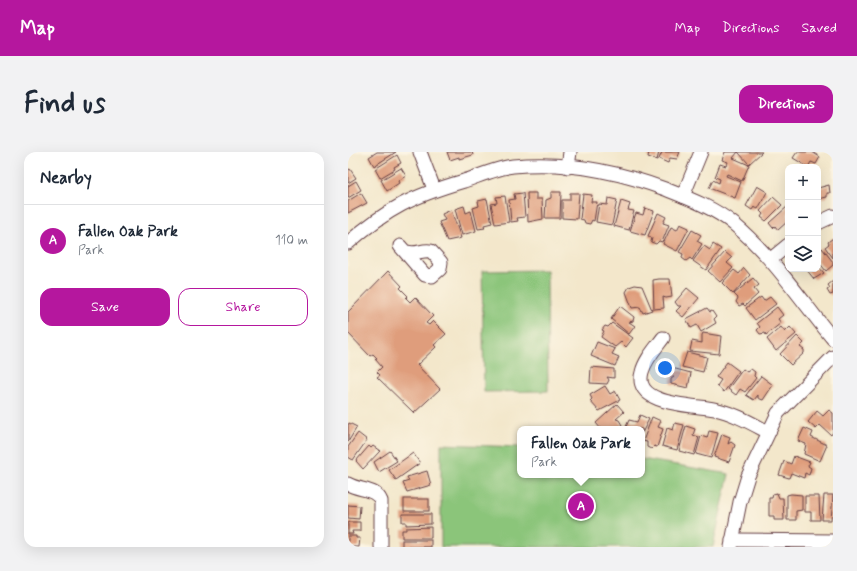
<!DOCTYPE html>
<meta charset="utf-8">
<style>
:root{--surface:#fff;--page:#f2f2f3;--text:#1f2937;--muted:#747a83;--line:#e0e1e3;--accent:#b5179e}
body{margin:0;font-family:Mynerve,sans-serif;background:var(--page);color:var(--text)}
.controls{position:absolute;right:12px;top:12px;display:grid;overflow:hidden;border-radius:8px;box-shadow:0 4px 16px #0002}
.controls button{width:36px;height:36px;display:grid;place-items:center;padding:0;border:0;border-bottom:1px solid var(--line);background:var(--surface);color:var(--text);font:20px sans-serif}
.you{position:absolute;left:317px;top:216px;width:14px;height:14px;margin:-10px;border:3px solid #fff;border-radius:50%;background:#1a73e8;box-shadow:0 0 0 6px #1a73e833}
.badge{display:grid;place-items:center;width:26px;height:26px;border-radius:50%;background:var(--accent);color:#fff;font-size:13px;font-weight:700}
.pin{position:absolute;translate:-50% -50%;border:2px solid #fff;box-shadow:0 1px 4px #0006}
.popup{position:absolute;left:169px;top:274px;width:128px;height:52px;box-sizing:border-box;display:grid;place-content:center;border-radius:8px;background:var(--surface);filter:drop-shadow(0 1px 3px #0005);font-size:13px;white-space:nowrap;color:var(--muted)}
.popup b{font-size:15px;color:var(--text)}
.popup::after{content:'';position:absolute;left:50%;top:100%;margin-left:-8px;border:8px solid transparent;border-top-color:var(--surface)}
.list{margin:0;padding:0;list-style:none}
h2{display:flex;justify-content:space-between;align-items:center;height:52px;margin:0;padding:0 16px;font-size:17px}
h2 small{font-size:13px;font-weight:400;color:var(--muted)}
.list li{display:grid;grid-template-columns:26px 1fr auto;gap:12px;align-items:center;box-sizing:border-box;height:72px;padding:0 16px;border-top:1px solid var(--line)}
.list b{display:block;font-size:15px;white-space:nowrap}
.list p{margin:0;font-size:13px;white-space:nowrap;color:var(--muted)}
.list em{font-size:13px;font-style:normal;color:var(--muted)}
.actions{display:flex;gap:8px;padding:12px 16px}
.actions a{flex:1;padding:9px 0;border:1px solid var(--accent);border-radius:12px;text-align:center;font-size:14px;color:var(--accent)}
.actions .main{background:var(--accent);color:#fff}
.icon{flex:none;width:22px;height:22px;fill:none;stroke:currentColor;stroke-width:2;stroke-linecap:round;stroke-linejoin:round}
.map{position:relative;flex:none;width:485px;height:395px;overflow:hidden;border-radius:12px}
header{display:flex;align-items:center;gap:24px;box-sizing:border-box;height:56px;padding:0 20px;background:var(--accent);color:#fff}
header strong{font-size:19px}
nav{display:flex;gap:22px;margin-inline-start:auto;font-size:14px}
.intro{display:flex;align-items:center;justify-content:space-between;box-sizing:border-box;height:96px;padding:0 24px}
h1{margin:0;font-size:28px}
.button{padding:10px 18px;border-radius:12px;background:var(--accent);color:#fff;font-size:14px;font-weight:700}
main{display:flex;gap:24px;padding:0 24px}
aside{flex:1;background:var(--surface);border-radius:12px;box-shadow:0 4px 16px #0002}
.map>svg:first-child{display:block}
.green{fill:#8bc57a;stroke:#6a7252}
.building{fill:#df9d7c}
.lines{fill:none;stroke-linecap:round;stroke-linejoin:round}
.minor-casing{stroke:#633d43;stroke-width:15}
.minor{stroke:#fff;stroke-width:13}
</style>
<header>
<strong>Map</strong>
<nav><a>Map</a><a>Directions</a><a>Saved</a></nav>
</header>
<div class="intro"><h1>Find us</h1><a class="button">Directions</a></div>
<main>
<aside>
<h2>Nearby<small></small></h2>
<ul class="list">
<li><span class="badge">A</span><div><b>Fallen Oak Park</b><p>Park</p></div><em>110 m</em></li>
</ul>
<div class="actions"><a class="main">Save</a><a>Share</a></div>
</aside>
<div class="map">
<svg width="485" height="395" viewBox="0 0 485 395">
<rect width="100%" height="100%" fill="#fcf5e5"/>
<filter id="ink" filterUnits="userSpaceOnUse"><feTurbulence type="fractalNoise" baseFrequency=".025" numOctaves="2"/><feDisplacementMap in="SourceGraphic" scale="8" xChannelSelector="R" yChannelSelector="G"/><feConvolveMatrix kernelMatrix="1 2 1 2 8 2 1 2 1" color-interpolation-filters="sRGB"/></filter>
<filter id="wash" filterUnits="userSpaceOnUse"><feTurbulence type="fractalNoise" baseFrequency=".012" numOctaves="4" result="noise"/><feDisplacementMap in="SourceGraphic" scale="16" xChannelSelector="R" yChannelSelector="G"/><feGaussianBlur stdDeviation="0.9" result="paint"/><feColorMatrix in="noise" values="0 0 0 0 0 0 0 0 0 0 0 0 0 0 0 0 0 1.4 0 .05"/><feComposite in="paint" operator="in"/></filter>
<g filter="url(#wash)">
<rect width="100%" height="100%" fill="#f3e7cb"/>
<g class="green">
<path d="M199 118 200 239 136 240 134 119Z"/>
<path d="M93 292 172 295V323H294V307L381 322 365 395H93Z"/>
</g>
<g id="blocks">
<g class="building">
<path d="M29 0H48L26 14 21 5Z"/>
<path d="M99 0H124L125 3 111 7V5L102 8Z"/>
<path d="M301 0H311L309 8 300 5Z"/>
<path d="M314 0H332L329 7 322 6 320 11 311 7Z"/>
<path d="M377 0H390L385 6 401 13 394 29 379 22 378 24 393 30 387 46 361 36 365 28 371 31 372 27 367 25 372 12 378 14 380 10 374 8Z"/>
<path d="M390 0H414L401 12Z"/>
<path d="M449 0H464L472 5 468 12 463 10 460 15 445 6Z"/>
<path d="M49 3 53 11 46 15 47 17 32 26 27 17Z"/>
<path d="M53 16 58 24 50 29 51 31 39 39 33 28Z"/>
<path d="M2 17 8 26 0 31V18Z"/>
<path d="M8 29 13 38 0 46V34Z"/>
<path d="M481 33 482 41H479V45L470 47V36Z"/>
<path d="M409 34 419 40 410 57 406 55 404 58 398 54Z"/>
<path d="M203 40H213L212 66H197L198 48 203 46Z"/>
<path d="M13 41 19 51 0 61V49Z"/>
<path d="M175 41 177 65 169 66 170 69 163 70 161 48 167 47 166 42Z"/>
<path d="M179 41H188V47H194L195 67 180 70Z"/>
<path d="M222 41H231L229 67 214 66V48H222Z"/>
<path d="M235 42 244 43 243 50H249L246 69 244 68 242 72 237 71 236 68 232 67Z"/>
<path d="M157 44 161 70 147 72 143 52 149 51 148 45Z"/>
<path d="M425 45 434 53 418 69 413 65 415 62 412 59Z"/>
<path d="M260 46 269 48 264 73 248 70 251 52 259 53Z"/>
<path d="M139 47 144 71 136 73 137 76 130 77 125 56 131 54 130 49Z"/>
<path d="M273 49 282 52 280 58 286 59 281 78 266 74Z"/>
<path d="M116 54 118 61 123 59 128 79 114 83 107 57Z"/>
<path d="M440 54V69L430 78 427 74 425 76 421 71Z"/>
<path d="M297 56 306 59 297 83 282 79 288 61 295 63Z"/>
<path d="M103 58 113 86 99 89 91 70 97 68 94 62Z"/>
<path d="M310 61 318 65 315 71 321 73 314 90 311 89 308 92 303 90 304 86 300 84Z"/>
<path d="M332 72 341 76 329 99 315 92 323 75 329 78Z"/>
<path d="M344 78 353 83 349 89 354 92 344 108 342 106 338 109 334 106 335 102 331 100Z"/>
<path d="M485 86V106L477 95 481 92 480 90Z"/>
<path d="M365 92 373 97 358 118 345 109 356 94 362 98Z"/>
<path d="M474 96 485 110V113L478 119 470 109V100Z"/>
<path d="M377 100 384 106 379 111 385 116 372 130 360 119Z"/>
<path d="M470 114 476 121 466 127 458 117H470Z"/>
<path d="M396 116 402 123 385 142 374 131 386 118 391 122Z"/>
<path d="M40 119 54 134 52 136 60 144 58 146 62 150 67 145 85 164 78 171 81 173 85 169 98 182 86 193 88 195 69 213 92 237 66 261 29 225 32 223 29 220 34 215 27 207 29 206 25 202 22 204 0 181V160Z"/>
<path d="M405 126 411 133 406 137 410 142 397 154 395 152 391 154 388 150 390 146 386 142Z"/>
<path d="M311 127H322L324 145 318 146 315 145 316 156 306 157 305 128Z"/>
<path d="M485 129V142L482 143 479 138 482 136 480 133Z"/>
<path d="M287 133 294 134 304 158 295 161 292 155 284 156 278 140 281 135Z"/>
<path d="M339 136 351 146 335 165 328 159 333 154H330L327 150Z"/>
<path d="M413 145 416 149 422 145 428 152 407 168 398 156Z"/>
<path d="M272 154 286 165 285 169 281 170 287 174 281 182 263 167Z"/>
<path d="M429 155 435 163 430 167 433 171 418 183 417 181 412 182 409 178 412 175 409 171Z"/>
<path d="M359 156 362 160 364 159 368 165 366 167 368 171 353 180 349 173 343 176 338 167Z"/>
<path d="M264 171 285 186 278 195 273 190 267 195 253 185 256 179 254 178 257 174 260 175Z"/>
<path d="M433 175 437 180 442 175 448 182 428 199 419 187Z"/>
<path d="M355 181 373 184 371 202 342 199 344 189 354 191V183Z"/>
<path d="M449 184 456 191 452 195 456 198V201L443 213 432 202Z"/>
<path d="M249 190 267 197 264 202 271 205 267 214 243 204Z"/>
<path d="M339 200 359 205 355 220 334 215Z"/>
<path d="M379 210 391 219 376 240 369 234 373 228 368 225Z"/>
<path d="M243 215 266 217V226L259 225 261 228 259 232 242 231Z"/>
<path d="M320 215 343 221 340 236 323 232V227L326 225 318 224Z"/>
<path d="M395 217 399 220 403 217 407 220 406 224 408 226 397 240 392 237 388 243 380 237Z"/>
<path d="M413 224 425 233 415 248 410 246V243L406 248 398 243Z"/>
<path d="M257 234 262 242 267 239 272 248 251 259 242 249 244 247 242 243Z"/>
<path d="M269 252 276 260 268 267 271 268 274 273 269 277H253L248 271Z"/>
<path d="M481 258 485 261V280L483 283 472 273 468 277 460 270 469 259 475 264Z"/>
<path d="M292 263 301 267 294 281V277H277L281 268 289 270Z"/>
<path d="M304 265 313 269 310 275 315 277 309 295 306 294 303 297 299 295V290L295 289Z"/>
<path d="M1 271 9 275 0 290V273Z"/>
<path d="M327 271 336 273 329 298 314 294 319 276 325 278Z"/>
<path d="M338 274 347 277 345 283 351 285 346 303 331 299Z"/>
<path d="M456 276 465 280 463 285 479 293 472 309 456 302 458 292 450 289Z"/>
<path d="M361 279 370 281 363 306 348 302 353 284 359 286Z"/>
<path d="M10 281 19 288 5 308 0 305V295Z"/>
<path d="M374 282 382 285 380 292 383 290 387 293 381 310 366 305Z"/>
<path d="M21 294 23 296 25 294 32 299 15 317 8 309Z"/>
<path d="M42 299 49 309 31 320 26 310Z"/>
<path d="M65 301 72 311 48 328 41 318Z"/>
<path d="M446 304 462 310 460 314 463 316 461 323 457 321 456 326 443 321 441 326 431 323 436 309 443 312Z"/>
<path d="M79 319 83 333 59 340 55 331 61 329 59 325Z"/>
<path d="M429 341 431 346H435L436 368H426V364H421V346H424L425 342Z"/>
<path d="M443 342 454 343V358L448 359V368H439V343Z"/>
<path d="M476 343H485L483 368H474Z"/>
<path d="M457 344H471L472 368H463V360H457Z"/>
<rect x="56" y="347" width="25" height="12"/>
<path d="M0 353 12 354 11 367 0 366Z"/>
<path d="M54 362H83V372L58 373V370H54Z"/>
<path d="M2 370H12V379H4L5 382H0V371Z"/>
<path d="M83 375V386H54V378H58V376Z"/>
<path d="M0 384H8V386H12L11 395H0Z"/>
<rect x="54" y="388" width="29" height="7"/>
</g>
</g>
</g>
<g filter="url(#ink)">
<use href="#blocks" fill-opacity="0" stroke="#633d43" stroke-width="1"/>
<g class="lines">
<g class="minor-casing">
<g id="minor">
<path d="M72 0 86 37"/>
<path d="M220 15 222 0"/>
<path d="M335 44 353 0"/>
<path d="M470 71 485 64"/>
<path d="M0 91C40 56 65 44 116 29 131 24 149 16 165 14 216 9 269 19 317 37 340 46 367 56 387 73 426 106 453 148 485 187"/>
<path d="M52 94 77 123 84 124 92 117 93 110 83 99C74 97 69 103 59 100"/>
<path d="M423 107 440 93"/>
<path d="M315 186C307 197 297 208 294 220 284 254 347 253 366 257 386 261 403 271 420 280"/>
<path d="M0 332C12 339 28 336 33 349V395"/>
<path d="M384 388 485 389"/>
<path d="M383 395 392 350 400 324 430 261 485 205"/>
</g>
</g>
<use href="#minor" class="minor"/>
</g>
</g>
</svg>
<div class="controls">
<button>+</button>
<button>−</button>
<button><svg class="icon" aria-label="layers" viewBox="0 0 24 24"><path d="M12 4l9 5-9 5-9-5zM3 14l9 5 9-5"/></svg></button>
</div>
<div class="you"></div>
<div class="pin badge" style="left:233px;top:354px">A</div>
<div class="popup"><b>Fallen Oak Park</b>Park</div>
</div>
</main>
